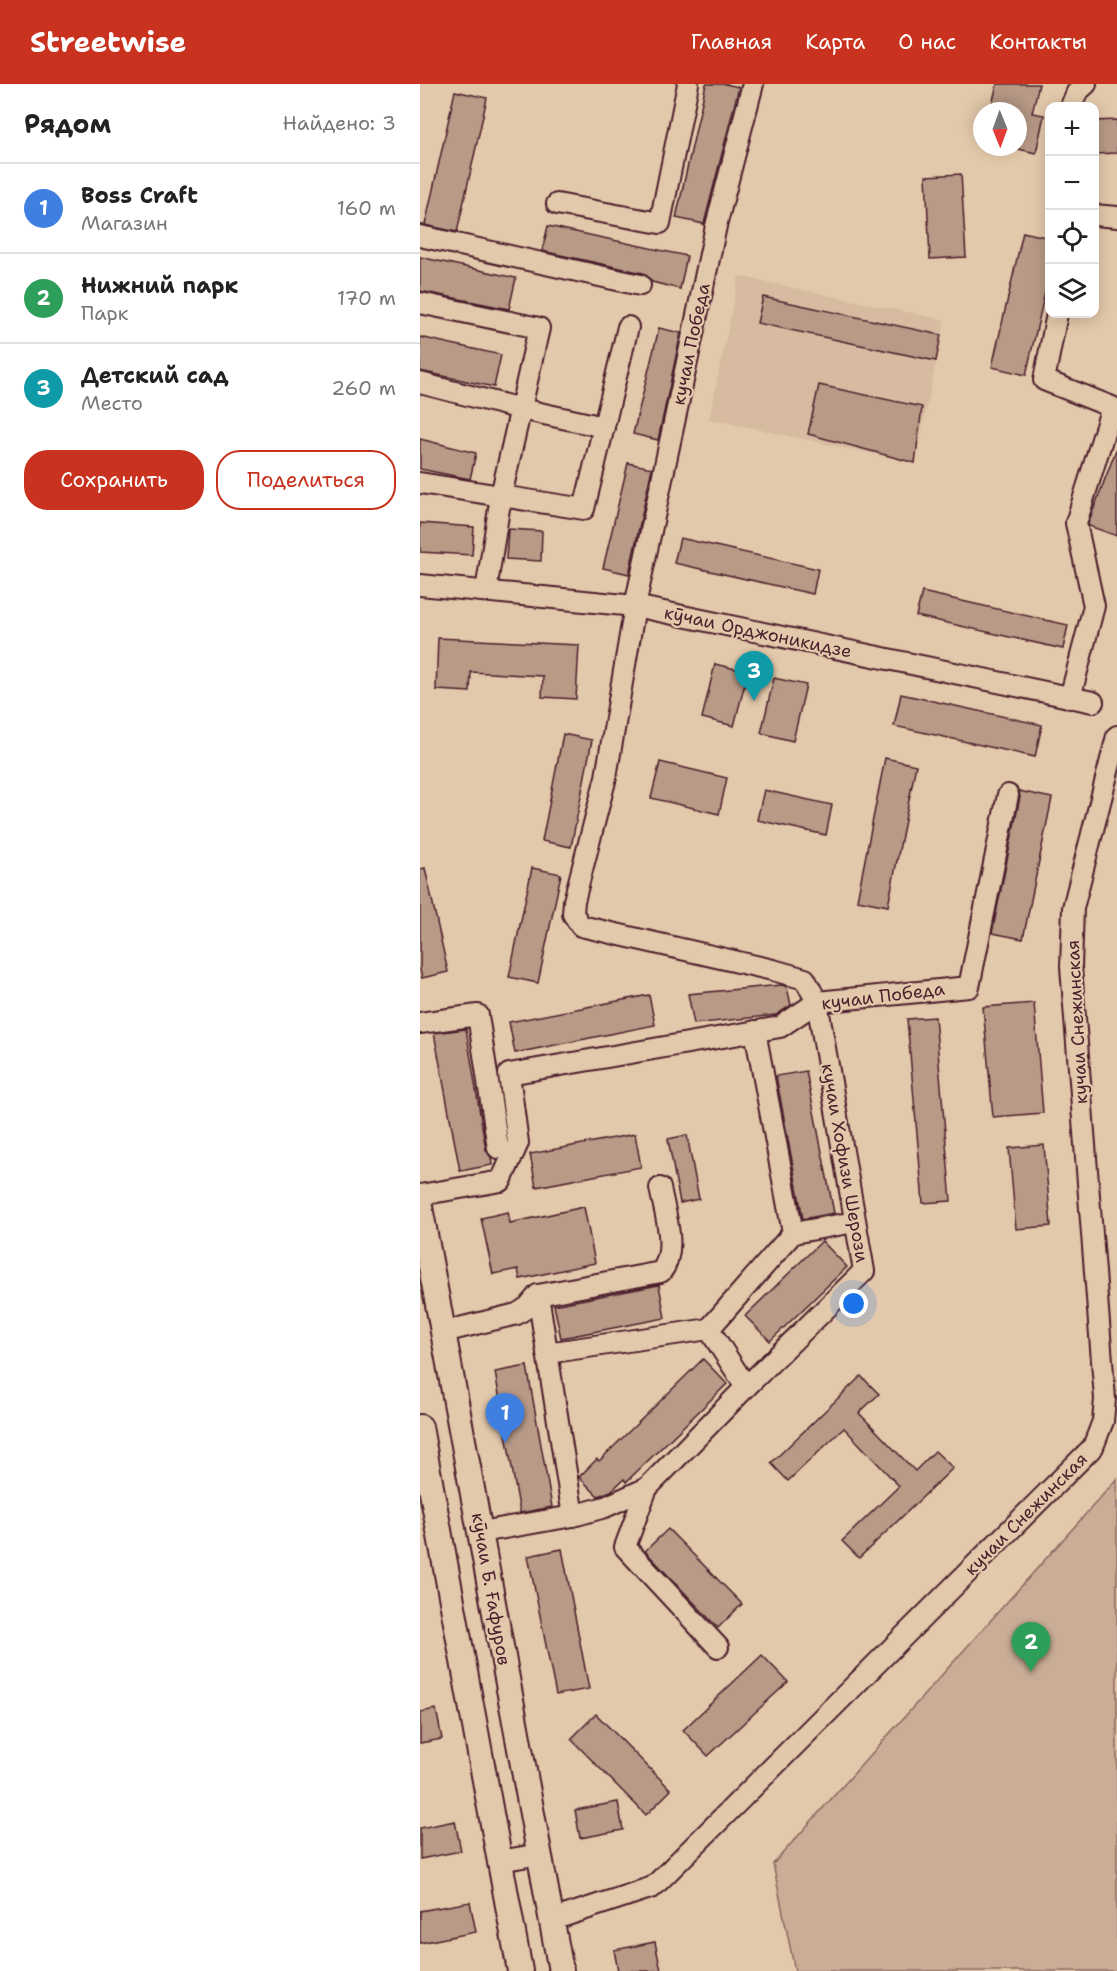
<!DOCTYPE html>
<html lang="ru">
<meta charset="utf-8">
<style>
:root{--surface:#fff;--page:#f2f2f2;--text:#222;--muted:#767676;--line:#e0e0e0;--accent:#c8321e}
body{margin:0;font-family:"Shantell Sans",sans-serif;background:var(--page);color:var(--text)}
.controls{position:absolute;right:18px;top:18px;display:grid;overflow:hidden;border-radius:12px;box-shadow:0 3px 15px #0003}
.controls button{width:54px;height:54px;display:grid;place-items:center;padding:0;border:0;border-bottom:2px solid var(--line);background:var(--surface);color:var(--text);font:30px sans-serif}
.compass{position:absolute;left:553px;top:18px;width:54px;height:54px;border-radius:50%;background:var(--surface);box-shadow:0 3px 15px #0003;rotate:179deg}
.you{position:absolute;left:434px;top:1220px;width:21px;height:21px;margin:-15px;border:4px solid #fff;border-radius:50%;background:#1a73e8;box-shadow:0 0 0 9px #1a73e833}
.badge{display:grid;place-items:center;width:39px;height:39px;border-radius:50%;background:var(--accent);color:#fff;font-size:20px;font-weight:700}
.pin{position:absolute;translate:-50% -50px;filter:drop-shadow(0 2px 3px #0008)}
.pin::after{content:'';position:absolute;top:32px;width:21px;height:18px;background:inherit;clip-path:polygon(0 0,100% 0,50% 100%)}
.list{margin:0;padding:0;list-style:none}
h2{display:flex;justify-content:space-between;align-items:center;height:78px;margin:0;padding:0 24px;font-size:26px}
h2 small{font-size:20px;font-weight:400;color:var(--muted)}
.list li{display:grid;grid-template-columns:39px 1fr auto;gap:18px;align-items:center;box-sizing:border-box;height:90px;padding:0 24px;border-top:2px solid var(--line)}
.list b{display:block;font-size:22px;white-space:nowrap}
.list p{margin:0;font-size:20px;white-space:nowrap;color:var(--muted)}
.list em{font-size:20px;font-style:normal;color:var(--muted)}
.actions{display:flex;gap:12px;padding:18px 24px}
.actions a{flex:1;padding:14px 0;border:2px solid var(--accent);border-radius:24px;text-align:center;font-size:21px;color:var(--accent)}
.actions .main{background:var(--accent);color:#fff}
.icon{flex:none;width:33px;height:33px;fill:none;stroke:currentColor;stroke-width:2;stroke-linecap:round;stroke-linejoin:round}
.map{position:relative;flex:none;width:697px;height:1887px;overflow:hidden}
header{display:flex;align-items:center;gap:36px;box-sizing:border-box;height:84px;padding:0 30px;background:var(--accent);color:#fff}
header strong{font-size:28px}
nav{display:flex;gap:33px;margin-inline-start:auto;font-size:21px}
main{display:flex}
aside{flex:1;background:var(--surface)}
.map>svg:first-child{display:block}
.built{fill:#d6bba0}
.green{fill:#caad96;stroke:#8a6660;stroke-width:1.5}
.building{fill:#b89a87;stroke:#4a1f2b;stroke-width:1.5}
.lines{fill:none;stroke-linecap:round;stroke-linejoin:round}
.minor-casing{stroke:#4a1f2b;stroke-width:24}
.major-casing{stroke:#4a1f2b;stroke-width:28}
.minor{stroke:#e3c9ab;stroke-width:20}
.major{stroke:#e3c9ab;stroke-width:24}
.labels{text-anchor:middle;dominant-baseline:central;stroke-width:4.5;stroke-linejoin:round;paint-order:stroke}
.street-label{font-size:18px;fill:#4a1f2b;stroke:#e3c9ab}
</style>
<header>
<strong>Streetwise</strong>
<nav><a>Главная</a><a>Карта</a><a>О нас</a><a>Контакты</a></nav>
</header>
<main>
<aside>
<h2>Рядом<small>Найдено: 3</small></h2>
<ul class="list">
<li><span class="badge" style="background:#3f7fe0">1</span><div><b>Boss Craft</b><p>Магазин</p></div><em>160 m</em></li>
<li><span class="badge" style="background:#2e9e5b">2</span><div><b>Нижний парк</b><p>Парк</p></div><em>170 m</em></li>
<li><span class="badge" style="background:#0f9aa8">3</span><div><b>Детский сад</b><p>Место</p></div><em>260 m</em></li>
</ul>
<div class="actions"><a class="main">Сохранить</a><a>Поделиться</a></div>
</aside>
<div class="map">
<svg width="697" height="1887" viewBox="0 0 697 1887">
<rect width="100%" height="100%" fill="#e3c9ab"/>
<filter id="ink" filterUnits="userSpaceOnUse"><feTurbulence type="fractalNoise" baseFrequency=".0167" numOctaves="2"/><feDisplacementMap in="SourceGraphic" scale="12" xChannelSelector="R" yChannelSelector="G"/><feConvolveMatrix kernelMatrix="1 2 1 2 8 2 1 2 1" color-interpolation-filters="sRGB"/></filter>
<g filter="url(#ink)">
<path class="built" d="M319 192 525 236 495 379 289 335Z"/>
<path class="green" d="M697 1395V1887H375L353 1780Z"/>
<g class="building">
<path d="M286 0H305L319 3 284 140 256 134Z"/>
<path d="M577 0H619L612 29 624 31 616 69 598 65V27H582L583 23 572 21Z"/>
<path d="M35 7 67 14 37 148 5 141Z"/>
<path d="M697 36V69L675 70V37Z"/>
<path d="M541 90 546 173 510 175 506 92Z"/>
<path d="M128 142 267 172 260 205 232 198 228 193 223 189 122 167Z"/>
<path d="M603 148 630 154V187L606 291 572 283Z"/>
<path d="M0 173 96 194 89 225 0 207Z"/>
<path d="M343 213 521 251 516 277 337 239Z"/>
<path d="M239 244 261 249 238 356 213 350Z"/>
<path d="M0 253 81 271 74 303 0 287Z"/>
<path d="M399 301 502 323 495 379 388 350Z"/>
<path d="M0 355 56 369 50 395 0 385Z"/>
<path d="M696 366H697V452L669 442 668 440Z"/>
<path d="M208 379 232 384 209 490 183 484Z"/>
<path d="M0 439 54 443 52 471 0 468Z"/>
<path d="M88 445 122 447 121 477 86 475Z"/>
<path d="M260 454 398 485 393 510 254 479Z"/>
<path d="M502 508 648 541 643 565 496 532Z"/>
<path d="M18 554 159 561 156 615 122 613 123 592 51 588 50 608 16 606Z"/>
<path d="M295 580 328 588 314 642 282 634Z"/>
<path d="M354 594 386 601 373 657 341 649Z"/>
<path d="M481 610 622 641 615 673 474 642Z"/>
<path d="M143 650 172 656 151 763 122 757Z"/>
<path d="M465 674 496 681 468 822 437 816Z"/>
<path d="M240 678 307 694 299 730 231 714Z"/>
<path d="M344 706 412 721 406 751 337 736Z"/>
<path d="M599 707 632 714 603 855 572 849 600 713Z"/>
<path d="M5 784 28 888 2 894 0 886V785Z"/>
<path d="M112 784 141 790 118 899 89 893Z"/>
<path d="M362 901 367 903 371 921 356 931 274 940 268 910Z"/>
<path d="M229 911 235 941 95 969 89 938Z"/>
<path d="M614 919 623 1029 573 1033 563 923Z"/>
<path d="M515 933 531 1117 503 1119 487 935Z"/>
<path d="M46 945 66 1066 71 1073 72 1081 40 1087 14 949Z"/>
<path d="M386 987 414 1129 383 1135 356 992Z"/>
<path d="M215 1050 221 1083 116 1103 110 1070Z"/>
<path d="M267 1051 279 1115 260 1119 248 1055Z"/>
<path d="M624 1061 631 1142 596 1145 589 1064Z"/>
<path d="M164 1123 175 1179 100 1195 98 1185 73 1190 61 1134 88 1128 90 1139Z"/>
<path d="M402 1157 427 1183 350 1257 325 1232Z"/>
<path d="M239 1201 245 1234 141 1254 134 1221Z"/>
<path d="M283 1275 307 1300 206 1398 204 1395 191 1407 178 1412 159 1393 177 1375 179 1377Z"/>
<path d="M107 1282 132 1423 100 1429 75 1288Z"/>
<path d="M441 1292 459 1310 439 1329 495 1387 515 1367 533 1384 439 1474 422 1457 479 1402 424 1344 368 1397 351 1379Z"/>
<path d="M248 1445 322 1520 298 1544 225 1467Z"/>
<path d="M142 1465 169 1605 136 1611 108 1472Z"/>
<path d="M342 1571 368 1598 288 1672 263 1646Z"/>
<path d="M16 1625 22 1655 0 1659V1628Z"/>
<path d="M176 1630 251 1706 226 1731 151 1655Z"/>
<path d="M198 1718 203 1746 160 1754 155 1726Z"/>
<path d="M35 1737 41 1767 0 1775V1744Z"/>
<path d="M50 1818 56 1848 0 1859V1827Z"/>
<path d="M235 1858 241 1887H198L194 1866Z"/>
</g>
<g class="lines">
<g class="minor-casing">
<g id="minor">
<path d="M651 22 657 8 666 0"/>
<path d="M137 120 240 139 268 0"/>
<path d="M674 131 697 133"/>
<path d="M0 152 220 201"/>
<path d="M0 219 119 244 81 412 0 399"/>
<path d="M637 230 624 296 692 323 656 439 674 522 650 614"/>
<path d="M0 299 101 325 184 343"/>
<path d="M0 501 215 522 673 618"/>
<path d="M66 507 81 412 164 425 208 243"/>
<path d="M0 939 58 931 78 1064"/>
<path d="M0 1111 81 1097 98 1059 89 990 360 943 397 918 549 903 588 711"/>
<path d="M373 1149 435 1138"/>
<path d="M118 1211 153 1432"/>
<path d="M289 1245 326 1303"/>
<path d="M23 1248 97 1230 108 1223 118 1211 241 1188C258 1166 245 1130 240 1104"/>
<path d="M127 1269 289 1245 373 1149 335 947"/>
<path d="M227 1404 326 1303 444 1187 397 918 385 895 353 886 161 842 153 830 154 817 186 693 215 522 296 142 333 0"/>
<path d="M61 1448 153 1432 185 1423 227 1404 205 1463 298 1563"/>
<path d="M80 1777 120 1770"/>
<path d="M132 1836 233 1803 673 1363 683 1337 685 1315 651 883 653 824 697 652"/>
</g>
</g>
<g class="major-casing">
<g id="major">
<path d="M0 1123 141 1887"/>
<path d="M0 1343 100 1887"/>
</g>
</g>
<use href="#minor" class="minor"/>
<use href="#major" class="major"/>
</g>
</g>
<g class="labels">
<g class="street-label">
<text transform="translate(271 260) rotate(-78)">кучаи Победа</text>
<text transform="translate(338 548) rotate(12)">кӯчаи Орджоникидзе</text>
<text transform="translate(463 912) rotate(-7)">кучаи Победа</text>
<text transform="translate(657 938) rotate(-93)">кучаи Снежинская</text>
<text transform="translate(425 1079) rotate(80)">кучаи Хофизи Шерози</text>
<text transform="translate(606 1430) rotate(-45)">кучаи Снежинская</text>
<text transform="translate(71 1505) rotate(80)">кӯчаи Б. Ғафуров</text>
</g>
</g>
</svg>
<div class="controls">
<button>+</button>
<button>−</button>
<button><svg class="icon" aria-label="locate" viewBox="0 0 24 24"><circle cx="12" cy="12" r="6"/><path d="M12 2v4M12 18v4M2 12h4M18 12h4"/></svg></button>
<button><svg class="icon" aria-label="layers" viewBox="0 0 24 24"><path d="M12 4l9 5-9 5-9-5zM3 14l9 5 9-5"/></svg></button>
</div>
<svg class="compass" viewBox="-18 -18 36 36"><path d="M0-13l5 13h-10z" fill="#e53935"/><path d="M0 13l5-13h-10z" fill="#767676"/></svg>
<div class="you"></div>
<div class="pin badge" style="left:85px;top:1359px;background:#3f7fe0">1</div>
<div class="pin badge" style="left:611px;top:1588px;background:#2e9e5b">2</div>
<div class="pin badge" style="left:334px;top:617px;background:#0f9aa8">3</div>
</div>
</main>
